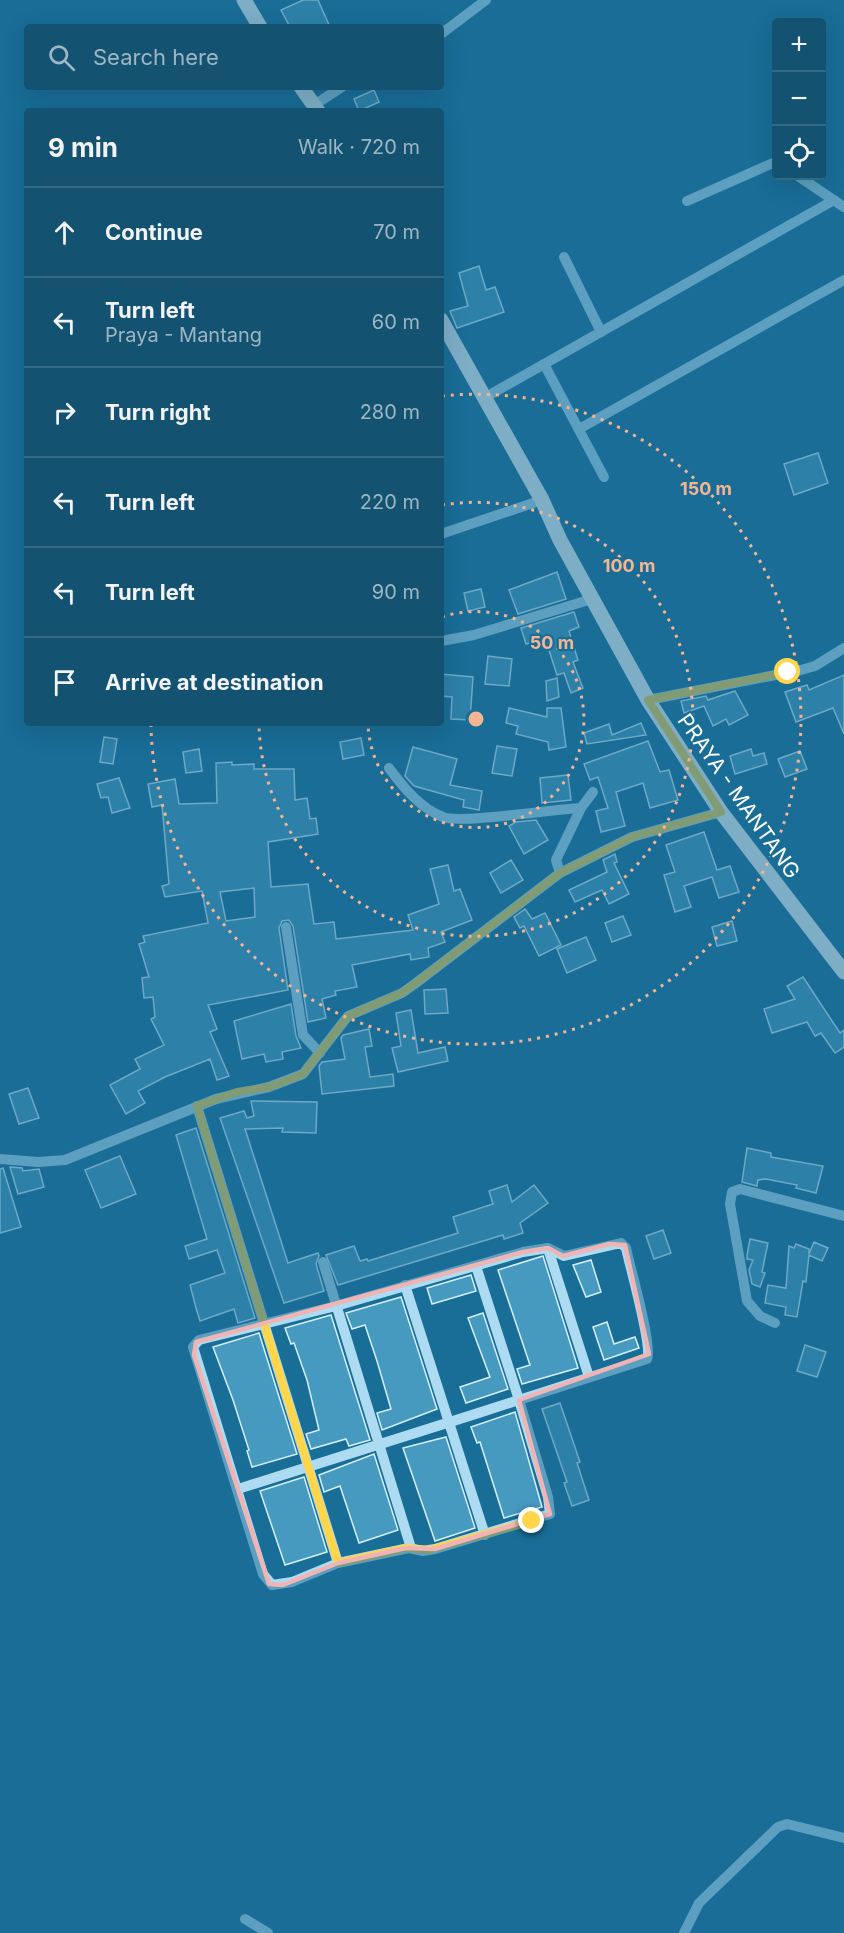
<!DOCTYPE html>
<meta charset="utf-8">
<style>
:root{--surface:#135271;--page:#1c5876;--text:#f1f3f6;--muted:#9db6c3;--line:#326984}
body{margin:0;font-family:Inter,sans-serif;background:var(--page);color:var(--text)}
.controls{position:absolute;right:18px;top:18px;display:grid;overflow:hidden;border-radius:6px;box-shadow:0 6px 24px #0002}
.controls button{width:54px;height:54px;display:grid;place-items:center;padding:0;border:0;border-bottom:2px solid var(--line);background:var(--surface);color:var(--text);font:30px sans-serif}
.stop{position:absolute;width:18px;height:18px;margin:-14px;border:4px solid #ffd54a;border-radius:50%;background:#fff}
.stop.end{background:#ffd54a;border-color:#fff;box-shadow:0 2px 6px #0008}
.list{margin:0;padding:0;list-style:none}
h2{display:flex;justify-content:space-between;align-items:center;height:78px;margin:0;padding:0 24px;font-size:26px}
h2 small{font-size:20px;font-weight:400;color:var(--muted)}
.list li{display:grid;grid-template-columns:39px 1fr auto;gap:18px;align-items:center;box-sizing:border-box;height:90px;padding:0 24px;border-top:2px solid var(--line)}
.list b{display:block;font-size:22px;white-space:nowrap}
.list p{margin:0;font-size:20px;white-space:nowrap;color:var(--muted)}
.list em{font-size:20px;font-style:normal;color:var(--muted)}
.icon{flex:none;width:33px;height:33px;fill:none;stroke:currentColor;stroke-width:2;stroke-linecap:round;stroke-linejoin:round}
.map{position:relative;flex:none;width:844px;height:1933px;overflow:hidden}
.search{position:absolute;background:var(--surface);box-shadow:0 6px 24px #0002;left:24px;top:24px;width:420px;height:66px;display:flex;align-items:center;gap:15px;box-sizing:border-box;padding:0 21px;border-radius:6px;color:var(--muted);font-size:22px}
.panel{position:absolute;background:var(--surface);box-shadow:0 6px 24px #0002;left:24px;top:108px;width:420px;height:618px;border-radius:6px}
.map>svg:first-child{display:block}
.building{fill:#4699bf;stroke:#d4effb;stroke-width:1.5;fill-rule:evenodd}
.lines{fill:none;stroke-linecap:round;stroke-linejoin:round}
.minor{stroke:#addbf1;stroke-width:10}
.major{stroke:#f7fcff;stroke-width:15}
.route{stroke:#ffd54a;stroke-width:8}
.marked{fill:none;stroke:#f1b4b4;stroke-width:4.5;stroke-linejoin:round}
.ring{fill:none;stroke:#f5b492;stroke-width:3;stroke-dasharray:3 6}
.labels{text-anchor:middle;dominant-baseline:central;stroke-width:4.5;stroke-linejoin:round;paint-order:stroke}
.street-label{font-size:21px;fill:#fff;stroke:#196e97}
.centre{fill:#f5b492;stroke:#196e97;stroke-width:3}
.ring-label{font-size:18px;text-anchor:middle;font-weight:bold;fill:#f5b492;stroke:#196e97;stroke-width:4.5;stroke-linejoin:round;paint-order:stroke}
</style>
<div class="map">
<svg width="844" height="1933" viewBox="0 0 844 1933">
<rect width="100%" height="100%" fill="#196e97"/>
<g class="building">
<path d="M303 0H318L330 27H290L281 10Z"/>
<path d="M374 90 379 102 359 111 354 99Z"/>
<path d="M479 266 486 290 495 287 504 312 457 328 450 311 468 306 459 273Z"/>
<path d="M818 453 828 483 794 495 784 464Z"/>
<path d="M557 572 566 599 518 614 509 590Z"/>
<path d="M481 589 485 607 468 611 464 593Z"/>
<path d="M574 612 579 627 569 631 578 660 573 662 583 688 571 693 564 673 557 675 545 638 526 644 521 628Z"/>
<path d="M488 656 512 659 509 686 485 684Z"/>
<path d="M441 674 473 677 470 720 451 719 452 697 441 696Z"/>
<path d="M844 675V734L833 708 796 722 785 692 807 685 809 690Z"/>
<path d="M557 678 559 697 547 701 546 681Z"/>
<path d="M735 691 748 715 729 725 726 719 713 726 704 706 684 713 681 701 706 696 708 700Z"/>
<path d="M509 708 547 717V708H561L566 747 549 750 548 742 516 734 518 726 506 723Z"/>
<path d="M641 723 646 735 587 744 584 733 609 724 612 735Z"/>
<path d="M104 737 117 739 113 764 100 762Z"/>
<path d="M361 738 364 755 343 759 340 742Z"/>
<path d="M648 741 660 772 669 770 678 800 650 808 643 783 616 792 625 826 601 832 596 811 608 808 598 777 590 780 584 764Z"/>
<path d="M497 746 517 749 512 776 492 773Z"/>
<path d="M413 747 457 759 450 785 482 791 479 810 463 807 464 800 414 786 405 776Z"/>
<path d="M199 749 202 771 186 773 183 752Z"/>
<path d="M751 749 753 756 764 753 767 764 735 774 730 756Z"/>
<path d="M800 751 807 769 785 777 778 759Z"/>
<path d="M232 762V765L254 764V769H294L295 800 307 798 310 819 316 818 318 834 268 842 271 887 308 884 314 924 334 922 336 939 413 930 408 915 439 904 430 869 448 865 454 891 460 889 472 920 441 932 445 942 428 948 429 957 411 960 410 954 352 965 357 987 335 991 336 995 322 999 326 1018 308 1022 293 926 289 920 282 921 279 928 288 990 208 1005 217 1029 210 1032 229 1076 217 1080 210 1059 165 1077 138 1091 145 1103 126 1114 110 1085 140 1069 135 1059 164 1045 151 1019 155 1017 153 997 144 998 142 978 149 977 139 944 145 942 143 936 208 923 202 891 165 897 162 886 169 884 162 805 152 807 148 784 175 779 179 804 217 803 216 763ZM254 888 255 917 226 921 220 892Z"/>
<path d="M568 775 571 800 542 803 540 778Z"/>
<path d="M119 778 130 808 112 813 108 797 101 798 97 784Z"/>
<path d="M536 820 548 840 524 854 509 826 516 822Z"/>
<path d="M704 832 717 870 730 866 739 892 719 898 712 877 684 886 691 907 675 912 664 875 675 872 666 845Z"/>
<path d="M615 854 617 862 614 863 629 894 609 904 602 890 575 902 569 890 607 872 603 860Z"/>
<path d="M511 860 523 880 501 893 490 873Z"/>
<path d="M525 909 532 919 545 913 561 945 539 956 524 926 520 928 514 917Z"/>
<path d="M623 916 631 935 612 942 605 923Z"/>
<path d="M732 921 737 941 717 946 712 927Z"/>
<path d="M586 937 596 960 567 973 557 949Z"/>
<path d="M803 977 840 1033 844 1030V1047L835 1053 821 1033 815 1036 807 1022 772 1033 764 1009 795 999 787 986Z"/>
<path d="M446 989 448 1013 425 1014 424 990Z"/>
<path d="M291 1004 296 1036 301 1048 282 1052 283 1059 266 1062 264 1054 242 1059 234 1021Z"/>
<path d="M411 1010 418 1053 445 1047 448 1061 398 1072 392 1048 401 1046 396 1013Z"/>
<path d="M369 1029 372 1046 365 1047 370 1077 393 1074 394 1086 322 1094 319 1066 322 1062 345 1059 341 1038 343 1035Z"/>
<path d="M28 1088 39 1118 19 1124 9 1094Z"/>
<path d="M251 1101 317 1102 316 1133 282 1132 283 1128 245 1129 288 1263 318 1253 319 1256 316 1264 324 1291 284 1303 220 1118 244 1111 247 1118 254 1116Z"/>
<path d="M196 1128 255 1318 238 1323 234 1309 200 1321 196 1308 190 1285 225 1273 217 1250 189 1259 185 1246 207 1239 176 1135Z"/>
<path d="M747 1148 771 1153V1157L823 1166 816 1193 796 1188 797 1185 766 1179 758 1180 757 1186 742 1182Z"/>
<path d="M120 1156 136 1194 101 1208 85 1170Z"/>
<path d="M10 1167 22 1168 23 1171 39 1169 44 1187 18 1194Z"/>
<path d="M3 1168 21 1227 0 1233V1169Z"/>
<path d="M507 1185 512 1202 534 1185 548 1203 520 1223 523 1233 504 1239 503 1235 338 1285 326 1255 354 1246 360 1261 367 1259 368 1261 458 1233 453 1217 493 1204 489 1191Z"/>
<path d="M663 1230 671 1253 654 1259 646 1236Z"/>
<path d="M750 1239 768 1243 762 1272 765 1273 760 1287 752 1284 749 1270 753 1260 747 1259V1255Z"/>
<path d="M814 1242 828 1248 822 1261 809 1255 806 1282 803 1281 797 1317 785 1315 786 1307 765 1303 768 1285 786 1288 789 1246 794 1248 796 1244 809 1249V1254Z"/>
<path d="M543 1256 578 1368 522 1384 517 1369 530 1365 498 1270Z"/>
<path d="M591 1260 601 1292 586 1297 573 1265Z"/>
<path d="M471 1275 476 1291 432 1304 427 1288Z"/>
<path d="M401 1297 437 1409 382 1430 377 1413 391 1409 377 1361 365 1325 352 1329 346 1313Z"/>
<path d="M483 1313 508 1389 466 1403 460 1387 490 1377 468 1318Z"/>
<path d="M331 1315 370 1440 349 1446 346 1439 311 1449 306 1434 319 1430 307 1380 294 1343 291 1344 285 1328Z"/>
<path d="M607 1322 614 1344 635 1337 639 1348 604 1360 593 1327Z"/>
<path d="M259 1333 297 1454 252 1467 247 1451 249 1450 233 1400 213 1347Z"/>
<path d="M805 1345 826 1352 817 1377 797 1371Z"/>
<path d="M560 1403 580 1462 577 1463 589 1500 572 1506 564 1483 567 1482 542 1409Z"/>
<path d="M515 1412 542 1507 504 1518 480 1442 477 1443 471 1427Z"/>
<path d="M446 1437 475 1528 435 1541 403 1448Z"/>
<path d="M374 1454 398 1530 359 1543 340 1486 324 1492 319 1475Z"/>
<path d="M304 1477 327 1552 285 1565 260 1491Z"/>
</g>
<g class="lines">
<g class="minor">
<path d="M441 34 486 0"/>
<path d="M314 105 342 87"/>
<path d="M798 176 844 207"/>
<path d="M687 201 773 163 776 164"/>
<path d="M564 257 601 332"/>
<path d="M544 364 604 477"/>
<path d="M484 398 834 200"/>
<path d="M579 429 844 280"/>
<path d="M441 534 542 500"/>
<path d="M441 641 474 635 592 599"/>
<path d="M648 700 801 670 815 666 844 648"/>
<path d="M389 768C403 787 420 808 443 817 459 824 554 809 581 808"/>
<path d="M560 873 556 860 581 808 593 792"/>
<path d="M286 927 303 1035 320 1053"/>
<path d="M197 1106 338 1563"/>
<path d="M0 1159 38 1162 65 1160 216 1099 269 1087 303 1074 348 1016 402 993 416 983 560 873 632 837 721 812"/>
<path d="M548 1249 589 1377"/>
<path d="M323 1262 411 1548"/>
<path d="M405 1285 485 1535"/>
<path d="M775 1323 760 1316 747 1301 730 1204 732 1192 740 1189 844 1216"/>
<path d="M238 1489C374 1446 511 1403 647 1359 653 1347 630 1267 626 1248L621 1243 564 1256 548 1248 523 1252 336 1306 199 1340 193 1347 263 1574 272 1585 292 1582 338 1563 409 1548 423 1551 435 1549 550 1514 548 1497 519 1400 476 1266"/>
<path d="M245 1919 268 1933"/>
<path d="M684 1933 699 1903 778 1827 787 1824 844 1838"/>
</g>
<g class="major">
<path d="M244 0 260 27"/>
<path d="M301 87 318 111"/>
<path d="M441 320 542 500 560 540 648 700 721 812 844 972"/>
</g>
</g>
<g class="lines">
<path class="route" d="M532 1521 429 1550 406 1548 338 1563 197 1106 237 1092 269 1087 303 1074 348 1016 402 993 416 983 560 873 632 837 721 812 648 700 788 672"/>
</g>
<path d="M0 0H844V1933H0ZM609 1244 625 1245 649 1354 519 1400 550 1514 435 1549 406 1548 338 1563 283 1585 269 1584 194 1355 196 1342 523 1252 548 1248 563 1256Z" fill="#196e97" fill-opacity=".55" fill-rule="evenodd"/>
<path class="marked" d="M609 1244 625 1245 649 1354 519 1400 550 1514 435 1549 406 1548 338 1563 283 1585 269 1584 194 1355 196 1342 523 1252 548 1248 563 1256Z"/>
<g class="ring">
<path d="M442 617A108 108 0 1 1 368 724"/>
<path d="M442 505A217 217 0 1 1 259 725"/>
<path d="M442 396A325 325 0 1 1 151 725"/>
</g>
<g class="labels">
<g class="street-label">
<text transform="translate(739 796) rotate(55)">PRAYA - MANTANG</text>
</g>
</g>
<circle cx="476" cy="719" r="9" class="centre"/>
<g class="ring-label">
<text x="706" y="495">150 m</text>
<text x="629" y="572">100 m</text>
<text x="552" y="649">50 m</text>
</g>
</svg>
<div class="controls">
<button>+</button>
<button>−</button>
<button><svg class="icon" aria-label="locate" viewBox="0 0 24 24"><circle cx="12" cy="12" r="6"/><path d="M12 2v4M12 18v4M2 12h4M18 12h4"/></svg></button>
</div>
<div class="stop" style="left:788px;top:672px"></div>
<div class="stop end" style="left:532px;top:1521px"></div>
<div class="search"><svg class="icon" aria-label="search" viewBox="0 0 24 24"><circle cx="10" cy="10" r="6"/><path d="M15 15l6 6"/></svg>Search here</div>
<section class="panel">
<h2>9 min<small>Walk · 720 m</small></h2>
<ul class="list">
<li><svg class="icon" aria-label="ahead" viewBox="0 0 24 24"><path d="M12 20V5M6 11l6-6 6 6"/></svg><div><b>Continue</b></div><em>70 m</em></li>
<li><svg class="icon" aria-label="left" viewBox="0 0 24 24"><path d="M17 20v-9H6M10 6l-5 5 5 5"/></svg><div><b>Turn left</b><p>Praya - Mantang</p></div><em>60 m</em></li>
<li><svg class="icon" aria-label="right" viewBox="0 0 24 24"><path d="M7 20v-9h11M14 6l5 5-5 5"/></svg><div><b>Turn right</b></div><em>280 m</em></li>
<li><svg class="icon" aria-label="left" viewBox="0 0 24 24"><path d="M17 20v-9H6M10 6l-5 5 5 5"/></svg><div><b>Turn left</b></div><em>220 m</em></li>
<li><svg class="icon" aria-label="left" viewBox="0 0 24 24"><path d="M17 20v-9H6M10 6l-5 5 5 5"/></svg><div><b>Turn left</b></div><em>90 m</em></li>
<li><svg class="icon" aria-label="arrive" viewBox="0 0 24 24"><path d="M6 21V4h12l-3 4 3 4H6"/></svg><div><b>Arrive at destination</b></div></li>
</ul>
</section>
</div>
